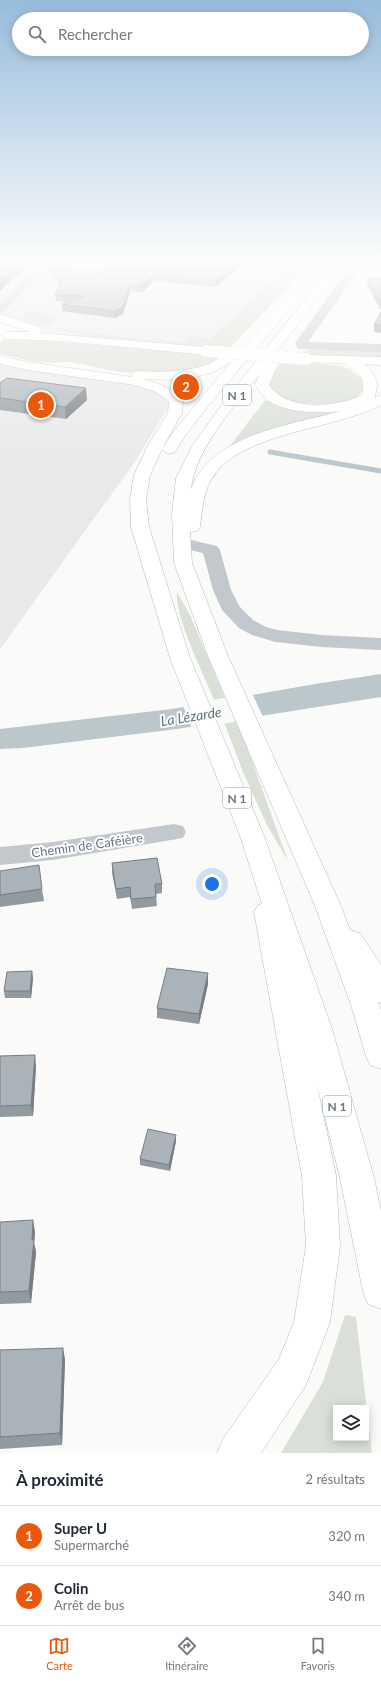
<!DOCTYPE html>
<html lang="fr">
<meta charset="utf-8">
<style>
:root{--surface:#fff;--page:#f2f2f3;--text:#1f2937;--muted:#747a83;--line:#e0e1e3;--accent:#ea580c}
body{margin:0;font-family:Lato,sans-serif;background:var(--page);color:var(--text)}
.controls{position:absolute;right:12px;bottom:12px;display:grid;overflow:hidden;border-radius:0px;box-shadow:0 2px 10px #0003}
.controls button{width:36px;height:36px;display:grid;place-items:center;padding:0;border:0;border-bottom:1px solid var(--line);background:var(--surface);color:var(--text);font:20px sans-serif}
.you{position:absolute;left:212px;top:884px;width:14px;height:14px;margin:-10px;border:3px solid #fff;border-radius:50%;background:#1a73e8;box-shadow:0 0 0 6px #1a73e833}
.badge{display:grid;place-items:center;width:26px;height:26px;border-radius:50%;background:var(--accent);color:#fff;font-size:13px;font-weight:700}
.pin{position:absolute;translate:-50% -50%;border:2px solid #fff;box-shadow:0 1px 4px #0006}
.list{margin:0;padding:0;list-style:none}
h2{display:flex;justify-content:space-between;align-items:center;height:52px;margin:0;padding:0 16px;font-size:17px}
h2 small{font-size:13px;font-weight:400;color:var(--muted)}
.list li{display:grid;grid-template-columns:26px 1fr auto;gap:12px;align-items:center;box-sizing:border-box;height:60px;padding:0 16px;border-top:1px solid var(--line)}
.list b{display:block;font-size:15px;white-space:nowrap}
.list p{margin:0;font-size:13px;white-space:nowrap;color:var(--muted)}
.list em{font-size:13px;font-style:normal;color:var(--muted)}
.icon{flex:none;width:22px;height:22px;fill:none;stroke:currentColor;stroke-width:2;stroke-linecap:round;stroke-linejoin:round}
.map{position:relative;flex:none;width:381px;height:1453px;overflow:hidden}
.search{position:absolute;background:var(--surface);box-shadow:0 2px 10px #0003;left:12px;right:12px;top:12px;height:44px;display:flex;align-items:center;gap:10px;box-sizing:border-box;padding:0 14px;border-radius:22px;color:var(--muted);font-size:15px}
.sheet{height:172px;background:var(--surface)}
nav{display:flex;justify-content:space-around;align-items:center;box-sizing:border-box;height:56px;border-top:1px solid var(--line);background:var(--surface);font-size:11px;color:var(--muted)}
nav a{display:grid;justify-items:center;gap:2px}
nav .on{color:var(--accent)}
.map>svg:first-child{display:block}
.built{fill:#e8e9e9}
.green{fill:#dadfd7;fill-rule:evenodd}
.water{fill:#bbc7cb}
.pier{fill:#fafaf8}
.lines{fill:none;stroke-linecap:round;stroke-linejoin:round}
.stream{stroke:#bbc7cb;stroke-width:5}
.major-casing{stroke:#b5babe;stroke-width:1}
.highway-casing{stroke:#b4b9bd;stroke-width:1}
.minor{fill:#c3c8cc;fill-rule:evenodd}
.major{fill:#fff;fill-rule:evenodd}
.highway{fill:#fff;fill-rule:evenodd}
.major-bridge-casing{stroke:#b5babe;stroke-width:12;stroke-linecap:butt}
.major-bridge{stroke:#fff;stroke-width:12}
.wall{fill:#929a9f}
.shaded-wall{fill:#777d82}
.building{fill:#aab3b9;stroke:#777d82}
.labels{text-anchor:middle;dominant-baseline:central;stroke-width:4;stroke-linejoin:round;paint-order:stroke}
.shield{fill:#fff;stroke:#939fa8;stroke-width:1}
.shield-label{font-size:12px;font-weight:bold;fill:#657683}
.street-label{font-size:13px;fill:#657683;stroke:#fff}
.water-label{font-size:14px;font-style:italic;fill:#60757c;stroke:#fff}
</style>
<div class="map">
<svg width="381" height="1453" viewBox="0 0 381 1453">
<rect width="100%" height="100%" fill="#fafaf8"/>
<g class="built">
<path d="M0 264H290L210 339 198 346 62 337 0 318Z"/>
<path d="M0 360 135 381 168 396 170 405 134 463 0 649Z"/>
</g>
<g class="green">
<path d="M289 264H310L229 349 85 336 57 329 58 328 147 340 154 339 183 343 191 337 210 339Z"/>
<path d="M29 311 59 317V318C44 328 37 332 22 318L25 313Z"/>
<path d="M21 339 227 355 199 369 174 373H136L114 371 71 362 51 363 36 362 0 354V342L4 340Z"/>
<path d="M310 350H381V358L304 355 301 352Z"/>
<path d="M282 360 341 366 349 369 362 379 363 390 355 399 348 401 331 404H318L300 403 283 399 270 388V381Z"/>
<path d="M265 400 297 411 337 413 230 446Z"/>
<path d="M177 592 190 615 226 700 215 702C205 677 174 616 177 592Z"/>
<path d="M235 720 247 747 288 861 267 825 243 772 224 722Z"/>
<path d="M345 1315 356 1317 372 1453H281L323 1382ZM336 1408H366V1438H336Z"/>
</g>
<path class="water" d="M381 674V697L177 729 23 748 0 749V729L172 709 315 684Z"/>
<path class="pier" d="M252 693 263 717 192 729 183 705Z"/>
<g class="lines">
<path class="stream" d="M270 452 381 471"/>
<g class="major-casing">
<g id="major">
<path d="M0 314 40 327 42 330 40 333 206 347 210 348 212 351 210 354 206 355 62 341 9 339 5 338 3 335 5 332H30L0 322Z"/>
<path d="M306 355 381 357V365L301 362 300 359 301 356Z"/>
</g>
</g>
<g class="highway-casing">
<g id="highway">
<path d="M317 264H325L326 266 208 406 185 436 175 452 170 454 165 452 162 449 173 432 232 361C209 380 172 381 143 379 160 384 173 388 183 402L182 413 163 447 150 475 146 499 149 527 190 658 264 836 332 1029 374 1178 381 1211V1309L368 1304 363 1291 340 1178 317 1085 336 1176 340 1246 330 1322 306 1385 261 1453H217L223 1439 279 1359 294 1322 306 1246 302 1176 254 912 258 905 262 904 240 836 170 658 131 527 130 499 134 475 147 447 168 413 169 402 165 398 154 391 134 385 28 370 0 364V356L28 362 133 377 131 375 133 372 138 371C162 372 186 373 209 364 218 360 225 351 235 348L241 351Z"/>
<path d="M333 264H344L273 357 278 358 279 361 269 385C286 411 337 408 362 395 368 373 354 374 345 361L346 358C358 355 373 369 376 380 378 386 376 391 375 397L381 395V405C335 430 237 432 211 480 203 494 202 512 200 527L197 531 190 532 192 563 228 656 341 906 350 930 360 933 381 965V1003L378 1002 381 1010V1069L370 1065 366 1056 351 1005 315 906 208 656 174 563 172 513 176 478 192 446 222 404ZM259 375 255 385C258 389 261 394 265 398 281 413 320 414 341 411 292 425 211 434 191 489 195 449 235 406 259 375Z"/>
<path d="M381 357V366L376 365 375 361 376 358Z"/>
</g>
</g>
<g class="minor">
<path d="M46 264H58L25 290 4 311 0 312V303L17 286Z"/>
<path d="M352 264H363L308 342 381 344V352L298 349 295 343Z"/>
<path d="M187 539 217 546 220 550 231 590 240 607 253 620 266 627 277 630 322 635 381 638V650L322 647 275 642 252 635 239 628 222 610 213 590 203 553 181 548 178 544 181 540Z"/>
<path d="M174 824 183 826 186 832 183 838 53 860 0 865V847L53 842Z"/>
</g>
<use href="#major" class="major"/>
<use href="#highway" class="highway"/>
<g class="major-bridge-casing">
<path id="major-bridge" d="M206 351 306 359"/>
</g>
<use href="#major-bridge" class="major-bridge"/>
</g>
<g class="wall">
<path d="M109 264H266L261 269 240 267 215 287 154 281 142 292 130 291 123 314 114 318 62 311V304L68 302 56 301 55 295 60 285 49 273 48 267 99 272Z"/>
<path d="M368 278H381V309H380L367 285Z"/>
<path d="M381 312V333L374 332V325Z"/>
<path d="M0 383 87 400 66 419 0 410Z"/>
<path d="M112 863 162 884V893L156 894 157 906 132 909 130 897 117 899 112 873Z"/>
<path d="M0 871 42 889 44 901 0 907Z"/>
<path d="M33 978 31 998H5L4 991Z"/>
<path d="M208 984 199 1024 157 1018V1008Z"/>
<path d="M0 1056 36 1066 33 1116 0 1117Z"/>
<path d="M176 1141 170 1171 140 1165V1159Z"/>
<path d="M0 1222 35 1232 34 1243 36 1252 31 1303 0 1304Z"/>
<path d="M0 1350 65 1359 62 1445 0 1449Z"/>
</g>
<g class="shaded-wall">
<path d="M18 264H33L23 270 0 291V280Z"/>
<path d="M236 264H240V267L215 287V280Z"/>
<path d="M261 264H266L261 269Z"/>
<path d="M154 275V281L142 292 141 285Z"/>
<path d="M130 284V291L123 314 114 318V311Z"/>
<path d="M86 388 87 400 66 419 65 407Z"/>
<path d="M32 971 33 978 31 998 30 991Z"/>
<path d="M208 973V984L199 1024V1014Z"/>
<path d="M35 1055 36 1066 33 1116 31 1105Z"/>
<path d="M176 1135V1141L170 1171 169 1165Z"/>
<path d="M33 1220 35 1232 34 1243 36 1252 31 1303 29 1291Z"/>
<path d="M63 1348 65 1359 62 1445 60 1433Z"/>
</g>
<g class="building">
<path d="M0 264H18L0 280Z"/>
<path d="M109 264H236L215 280 154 275 141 285 130 284 123 307 114 311 62 304 86 296 55 295 62 281 48 267 51 265 99 272Z"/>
<path d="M368 278H381V302H380Z"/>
<path d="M381 312V325H374Z"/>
<path d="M7 378 86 388 65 407 0 398V383Z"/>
<path d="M157 858 162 884H155L156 897 131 899 130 887 116 889 112 863Z"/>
<path d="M39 865 42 889 0 895V871Z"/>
<path d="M167 968 208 973 199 1014 157 1008Z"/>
<path d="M32 971 30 991H4L7 972Z"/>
<path d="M35 1055 31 1105 0 1106V1056Z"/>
<path d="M148 1129 176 1135 169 1165 140 1159Z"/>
<path d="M33 1220 32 1240 34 1239 29 1291 0 1292V1222Z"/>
<path d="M63 1348 60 1433 0 1437V1350Z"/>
</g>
<linearGradient id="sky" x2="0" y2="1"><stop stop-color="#96bcdc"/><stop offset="0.56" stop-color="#fdfdfc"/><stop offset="1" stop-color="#fdfdfc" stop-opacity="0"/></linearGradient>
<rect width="381" height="468" fill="url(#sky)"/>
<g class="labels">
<g class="shield">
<rect x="223" y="385" width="28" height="20" rx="3"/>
<rect x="223" y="788" width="28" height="20" rx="3"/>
<rect x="323" y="1096" width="28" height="20" rx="3"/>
</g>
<g class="shield-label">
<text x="237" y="395">N 1</text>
<text x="237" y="798">N 1</text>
<text x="337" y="1106">N 1</text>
</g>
<g class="street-label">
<text transform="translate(87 845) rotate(-8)">Chemin de Caféière</text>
</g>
<g class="water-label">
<text transform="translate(191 716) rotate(-9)">La Lézarde</text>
</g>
</g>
</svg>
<div class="controls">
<button><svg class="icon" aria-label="layers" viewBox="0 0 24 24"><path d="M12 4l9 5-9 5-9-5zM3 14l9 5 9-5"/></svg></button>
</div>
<div class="you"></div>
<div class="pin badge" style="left:41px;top:405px">1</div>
<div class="pin badge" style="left:186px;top:387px">2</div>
<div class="search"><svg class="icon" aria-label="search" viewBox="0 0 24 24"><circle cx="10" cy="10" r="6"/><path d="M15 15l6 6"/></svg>Rechercher</div>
</div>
<section class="sheet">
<h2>À proximité<small>2 résultats</small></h2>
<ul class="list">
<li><span class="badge">1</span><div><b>Super U</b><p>Supermarché</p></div><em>320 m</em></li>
<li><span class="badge">2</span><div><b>Colin</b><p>Arrêt de bus</p></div><em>340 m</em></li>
</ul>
</section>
<nav>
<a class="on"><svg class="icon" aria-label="map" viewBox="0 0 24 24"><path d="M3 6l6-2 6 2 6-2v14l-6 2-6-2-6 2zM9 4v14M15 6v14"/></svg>Carte</a>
<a><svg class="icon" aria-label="directions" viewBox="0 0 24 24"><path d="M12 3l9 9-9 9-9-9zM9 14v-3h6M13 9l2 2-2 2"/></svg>Itinéraire</a>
<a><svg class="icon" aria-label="saved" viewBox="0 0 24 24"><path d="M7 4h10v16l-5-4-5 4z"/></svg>Favoris</a>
</nav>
